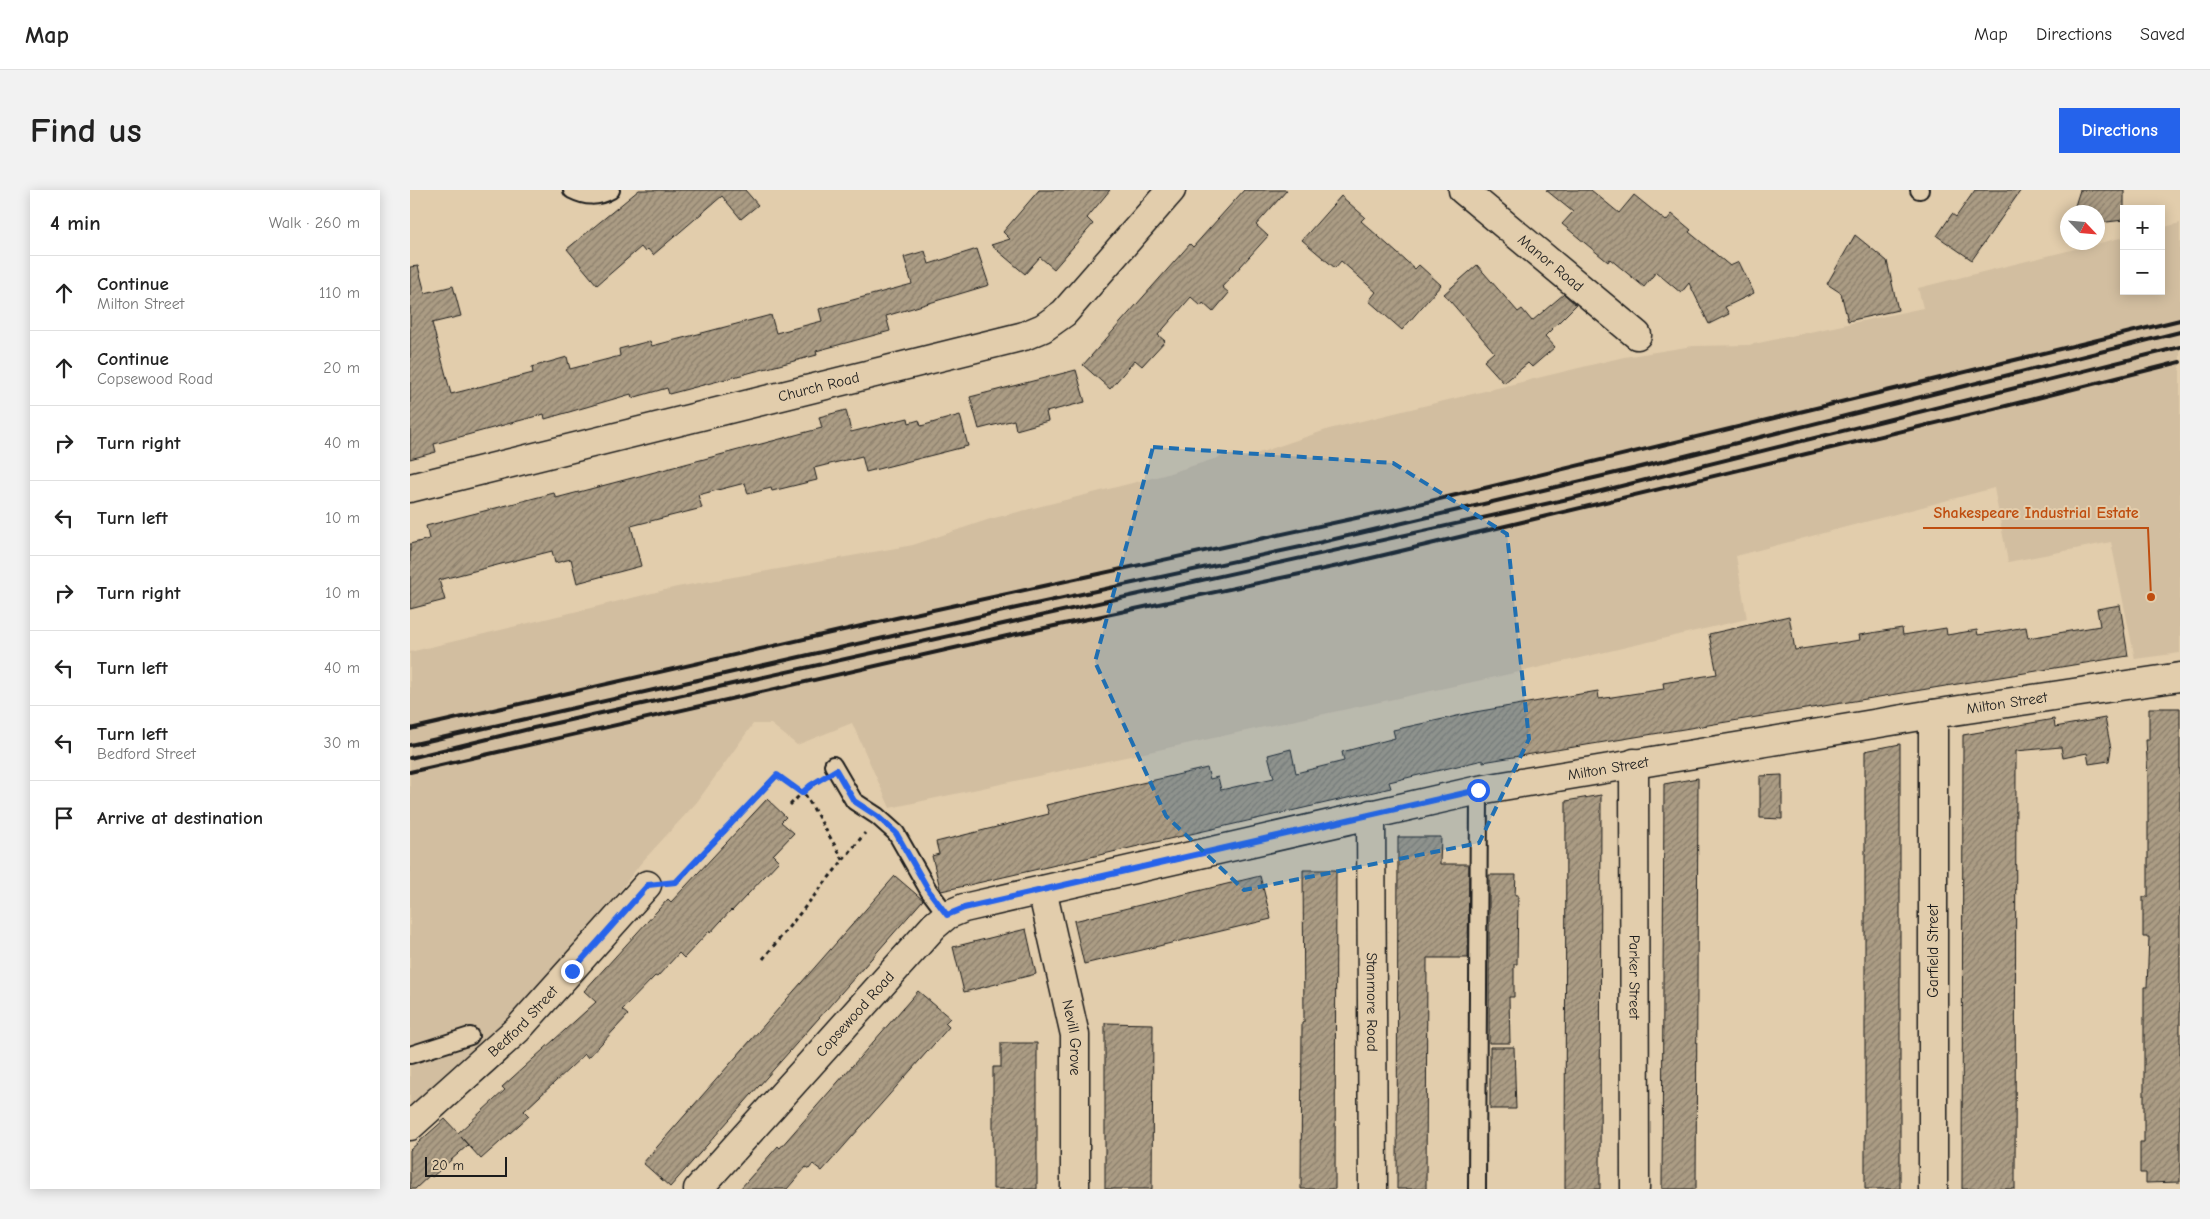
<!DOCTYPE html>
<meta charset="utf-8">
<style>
:root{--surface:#fff;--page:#f2f2f2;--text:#222;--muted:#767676;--line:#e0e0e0;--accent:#2563eb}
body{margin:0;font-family:"Comic Neue",sans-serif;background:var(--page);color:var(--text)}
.controls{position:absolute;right:15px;top:15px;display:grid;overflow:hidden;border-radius:0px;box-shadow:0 2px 12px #0003}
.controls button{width:45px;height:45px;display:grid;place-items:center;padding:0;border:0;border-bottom:1px solid var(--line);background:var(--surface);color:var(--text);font:25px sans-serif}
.compass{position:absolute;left:1650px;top:15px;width:45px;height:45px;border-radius:50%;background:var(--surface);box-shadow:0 2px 12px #0003;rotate:116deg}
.scale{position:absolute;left:15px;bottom:12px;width:82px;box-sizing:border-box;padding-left:5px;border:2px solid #1c1c1c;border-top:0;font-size:14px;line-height:18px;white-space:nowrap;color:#1c1c1c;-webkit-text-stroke:4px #e2cdac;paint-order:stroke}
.stop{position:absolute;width:15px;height:15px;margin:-11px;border:4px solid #2563eb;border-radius:50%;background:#fff}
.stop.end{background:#2563eb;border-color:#fff;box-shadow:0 1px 5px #0008}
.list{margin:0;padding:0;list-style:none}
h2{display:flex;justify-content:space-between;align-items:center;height:65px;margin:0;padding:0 20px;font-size:21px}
h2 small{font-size:16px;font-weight:400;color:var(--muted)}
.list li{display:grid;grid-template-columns:32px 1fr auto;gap:15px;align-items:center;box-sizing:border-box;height:75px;padding:0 20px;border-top:1px solid var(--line)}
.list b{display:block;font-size:19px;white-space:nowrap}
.list p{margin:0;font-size:16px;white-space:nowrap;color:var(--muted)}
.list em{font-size:16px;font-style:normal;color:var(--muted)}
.icon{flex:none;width:28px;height:28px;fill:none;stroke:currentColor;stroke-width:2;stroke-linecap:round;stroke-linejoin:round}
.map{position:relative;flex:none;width:1770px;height:999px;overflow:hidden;border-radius:0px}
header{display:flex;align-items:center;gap:30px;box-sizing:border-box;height:70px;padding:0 25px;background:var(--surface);border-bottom:1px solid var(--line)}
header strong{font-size:24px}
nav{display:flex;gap:28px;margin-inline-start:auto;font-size:18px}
.intro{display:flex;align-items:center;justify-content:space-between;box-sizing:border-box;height:120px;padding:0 30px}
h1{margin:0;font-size:35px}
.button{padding:12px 22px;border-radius:0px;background:var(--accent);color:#fff;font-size:18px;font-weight:700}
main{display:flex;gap:30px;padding:0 30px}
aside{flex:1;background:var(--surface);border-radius:0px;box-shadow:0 2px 12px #0003}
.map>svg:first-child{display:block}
.built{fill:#d2bea0}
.building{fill:url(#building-hatch);stroke:#1c1c1c}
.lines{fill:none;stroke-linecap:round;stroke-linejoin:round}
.service-casing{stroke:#1c1c1c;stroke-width:20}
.minor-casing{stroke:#1c1c1c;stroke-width:31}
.path{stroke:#1c1c1c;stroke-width:3;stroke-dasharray:4 4;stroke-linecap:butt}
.service{stroke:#e2cdac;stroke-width:16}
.minor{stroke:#e2cdac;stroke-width:28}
.rail{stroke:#1c1c1c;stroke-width:4}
.route{stroke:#2563eb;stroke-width:6}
.marked{fill:#1f6fb2;fill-opacity:0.2;stroke:#1f6fb2;stroke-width:4;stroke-dasharray:10 6;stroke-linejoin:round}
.labels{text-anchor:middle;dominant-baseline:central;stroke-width:4;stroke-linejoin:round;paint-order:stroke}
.street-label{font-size:15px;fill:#1c1c1c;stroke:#e2cdac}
.leader{fill:none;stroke:#bf4d0f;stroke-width:2}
.callout-dot{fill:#bf4d0f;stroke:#e2cdac;stroke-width:2}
.callout-label{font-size:16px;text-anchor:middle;font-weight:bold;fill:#bf4d0f;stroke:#e2cdac;stroke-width:4;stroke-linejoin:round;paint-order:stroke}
</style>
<header>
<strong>Map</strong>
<nav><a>Map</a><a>Directions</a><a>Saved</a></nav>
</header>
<div class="intro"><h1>Find us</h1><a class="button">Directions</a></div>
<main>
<aside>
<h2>4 min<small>Walk · 260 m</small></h2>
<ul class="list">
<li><svg class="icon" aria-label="ahead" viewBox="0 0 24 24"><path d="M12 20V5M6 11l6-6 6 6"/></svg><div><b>Continue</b><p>Milton Street</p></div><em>110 m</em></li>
<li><svg class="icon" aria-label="ahead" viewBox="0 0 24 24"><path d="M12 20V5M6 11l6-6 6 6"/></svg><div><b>Continue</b><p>Copsewood Road</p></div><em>20 m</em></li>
<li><svg class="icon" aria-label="right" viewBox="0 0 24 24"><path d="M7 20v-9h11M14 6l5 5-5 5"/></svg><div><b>Turn right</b></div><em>40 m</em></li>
<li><svg class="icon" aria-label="left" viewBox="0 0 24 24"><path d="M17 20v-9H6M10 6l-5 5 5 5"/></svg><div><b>Turn left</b></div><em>10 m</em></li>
<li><svg class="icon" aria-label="right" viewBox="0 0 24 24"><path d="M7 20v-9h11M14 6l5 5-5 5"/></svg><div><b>Turn right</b></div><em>10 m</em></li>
<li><svg class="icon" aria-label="left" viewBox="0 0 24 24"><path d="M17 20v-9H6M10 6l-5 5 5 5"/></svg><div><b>Turn left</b></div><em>40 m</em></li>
<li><svg class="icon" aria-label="left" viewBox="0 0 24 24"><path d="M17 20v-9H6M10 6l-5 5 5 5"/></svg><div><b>Turn left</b><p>Bedford Street</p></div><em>30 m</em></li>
<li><svg class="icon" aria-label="arrive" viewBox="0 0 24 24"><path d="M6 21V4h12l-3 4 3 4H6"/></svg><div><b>Arrive at destination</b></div></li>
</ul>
</aside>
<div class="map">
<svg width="1770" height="999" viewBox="0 0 1770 999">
<defs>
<pattern id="building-hatch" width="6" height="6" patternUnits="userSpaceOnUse" patternTransform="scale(1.25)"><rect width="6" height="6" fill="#ab9c84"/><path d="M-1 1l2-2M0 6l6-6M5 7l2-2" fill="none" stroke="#8a7e6b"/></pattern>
</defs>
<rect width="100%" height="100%" fill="#e2cdac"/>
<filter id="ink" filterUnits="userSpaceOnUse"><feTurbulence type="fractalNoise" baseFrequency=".02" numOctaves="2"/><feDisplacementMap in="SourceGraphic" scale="10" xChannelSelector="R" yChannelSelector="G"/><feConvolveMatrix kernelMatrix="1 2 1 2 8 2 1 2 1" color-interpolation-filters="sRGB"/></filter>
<g filter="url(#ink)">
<path class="built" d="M1770 33V463L1725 469 1701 352 1598 372 1584 298 1326 366 1337 429 1118 480 480 618 442 533 387 555 361 534H343L287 612 231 673 123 815 0 921V462L267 397 503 355 580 329 754 285 823 263 834 268 919 239 1214 167 1283 156 1339 155 1513 118 1508 98 1714 47V101H1751V38Z"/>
<g class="building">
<path d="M229 0H335L348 15 331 29 312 6 243 65 238 59 235 62 231 57 187 95 157 59Z"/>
<path d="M629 0H700L677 28 683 34 644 79 630 67 615 84 581 55 600 49 593 42Z"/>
<path d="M834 0H877L846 35 858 46 812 97 819 103 803 122 793 113 791 116 781 107 748 145 755 151 732 176 725 170 700 199 673 175 780 54 783 57Z"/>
<path d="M1136 0H1181L1209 23 1224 5 1256 31 1262 24 1281 40 1279 42 1320 76 1329 72 1344 103 1315 117 1319 124 1299 134 1279 93 1271 103 1246 82 1234 97 1200 69 1198 72 1152 34 1163 22Z"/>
<path d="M1565 0H1611L1562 70 1527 46 1542 24 1546 27Z"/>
<path d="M1670 0H1714V30L1688 33V22H1663Z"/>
<path d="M931 6 955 27 951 31 1005 79 1009 75 1031 95 992 140 959 111 966 102 931 71 925 78 892 50Z"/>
<path d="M1445 45 1477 71 1488 120 1438 131 1431 103 1417 94Z"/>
<path d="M567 59 579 95 476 126 480 141 406 161 407 165 259 204 257 198 222 208 221 204 135 229 134 224 24 254 26 262 0 269V77L8 76 15 103 43 96 51 126 22 133 41 204 123 183 122 177 157 167 160 179 210 166 209 159 240 151 242 156 361 125 366 143 412 131 409 119 502 94 494 67 515 61 519 74Z"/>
<path d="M1067 75 1108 122 1112 119 1122 131 1154 104 1166 115 1135 146 1145 157 1122 177 1118 173 1094 193 1074 171 1084 162 1034 104Z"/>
<path d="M666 180 675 212 636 222 638 231 606 240 604 230 569 239 560 207Z"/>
<path d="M436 220 441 242 498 228 499 233 509 230 511 236 550 225 558 256 456 282 452 266 404 278 407 290 362 301 361 298 338 304 335 293 288 305 292 318 221 336 231 376 167 393 161 369 145 373 142 361 29 390 35 410 0 419V354L19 349 16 336 144 303 146 308 412 238 409 227Z"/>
<path d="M1710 415 1718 466 1073 572V570L979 592 981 598 550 697 531 701 530 698 522 666 529 664 526 652 639 624 636 615 797 578 800 589 808 587 811 600 864 588 858 565 881 559 886 583 934 571 932 562 985 548 983 540 1065 522 1188 501 1189 509 1254 499 1253 493 1307 484 1299 444 1379 426 1385 460 1450 450 1449 445 1492 438 1493 445 1536 438 1537 445 1567 440 1568 445 1616 437 1618 448 1690 436 1687 419Z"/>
<path d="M1739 518H1770V992L1736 993V983H1730V952H1734V797H1737L1739 747H1733V707H1738V590L1736 550H1739Z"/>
<path d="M1695 528 1701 559 1699 571 1679 574 1677 563 1653 568 1651 557 1606 561 1605 999H1552L1553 545 1644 529 1645 537Z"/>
<path d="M1490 554V999H1455V561Z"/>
<path d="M1372 585V629L1350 628V586Z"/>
<path d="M1288 588 1286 999H1252L1254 594Z"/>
<path d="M1191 605 1190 999H1155L1156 611Z"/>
<path d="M357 609 376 627 371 632 384 643 363 665 369 671 322 721 321 720 300 743 299 741 274 768 269 763 247 787 245 786 212 820 218 825 178 868 175 864 114 921 119 926 71 969 51 947 58 955 22 987 20 985 5 999H0V960L35 929 48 943 95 900 92 897 186 812 174 801 258 709 261 712Z"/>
<path d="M988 647H1031L1030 674H1059L1058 768H1017L1016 999H987Z"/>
<path d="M893 680H926L925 999H891L892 833 894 832Z"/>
<path d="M1079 685H1106L1105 705H1108L1107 774H1104V807H1099L1100 853H1079Z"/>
<path d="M485 686 513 710 260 997 233 973Z"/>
<path d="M850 686 861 729 674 774 664 731Z"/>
<path d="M616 739 626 784 554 802 543 757Z"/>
<path d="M508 801 540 828 535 833 539 837 412 981 403 974 399 979 396 977 377 999H330L368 956 370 958Z"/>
<path d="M695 833 743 834 742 999H695Z"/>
<path d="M591 853H627V999H583V877H591Z"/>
<path d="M1080 857H1104L1106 919H1080Z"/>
</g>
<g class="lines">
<g class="service-casing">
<g id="service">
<path d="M162 0C176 7 187 8 201 0"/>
<path d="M1509 0H1510"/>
<path d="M423 575 444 611 467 626 486 643 519 701 537 725"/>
<path d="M0 865 60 846"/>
<path d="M1067 999 1069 600"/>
</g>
</g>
<g class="minor-casing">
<g id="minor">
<path id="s1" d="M1053 0 1227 145"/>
<path id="s2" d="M0 298 614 146 633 138 654 123 761 0"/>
<path id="s3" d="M1224 573 1225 999"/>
<path id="s4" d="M961 624 963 999"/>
<path id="s5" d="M632 700 665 845V999"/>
<path id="s6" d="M0 936 108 839 237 695"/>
<path id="s7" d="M288 999 524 736 537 725 554 718 1069 600 1523 524 1770 487"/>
<path d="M1523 999V524"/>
</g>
</g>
<g class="path">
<path d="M380 615 392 603 408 591"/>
<path d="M263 692H267L367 585 396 606 434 671"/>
<path d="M353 769 455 643"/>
</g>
<use href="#service" class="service"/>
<use href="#minor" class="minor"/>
<g class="rail">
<path d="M0 539 486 428 992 318 1770 130"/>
<path d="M0 555 602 419 895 356 1231 277 1770 142"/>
<path d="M0 568 119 539 1167 307 1770 157"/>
<path d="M0 582 597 446 928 376 1584 219 1770 172"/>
</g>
</g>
</g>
<g class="lines" filter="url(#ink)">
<path class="route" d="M162 781 238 695 266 692 367 585 392 603 401 595 426 580 444 611 467 626 486 643 519 701 537 725 554 718 1068 600"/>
</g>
<path class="marked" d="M743 257 983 273 1097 344 1119 549 1069 653 834 700 756 626 685 472Z"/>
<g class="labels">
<g class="street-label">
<text stroke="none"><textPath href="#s1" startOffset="114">Manor Road</textPath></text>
<text stroke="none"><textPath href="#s2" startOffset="421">Church Road</textPath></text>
<text stroke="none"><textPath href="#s7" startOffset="1452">Milton Street</textPath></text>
<text stroke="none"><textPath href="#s7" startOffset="1048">Milton Street</textPath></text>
<text transform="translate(1523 761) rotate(-90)">Garfield Street</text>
<text stroke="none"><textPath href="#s3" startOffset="214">Parker Street</textPath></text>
<text stroke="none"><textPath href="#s4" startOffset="188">Stanmore Road</textPath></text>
<text stroke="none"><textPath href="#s7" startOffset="235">Copsewood Road</textPath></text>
<text stroke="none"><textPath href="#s6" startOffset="154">Bedford Street</textPath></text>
<text stroke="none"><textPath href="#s5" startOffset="151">Nevill Grove</textPath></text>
</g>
</g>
<path class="leader" d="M1741 407L1738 338H1513"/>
<circle class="callout-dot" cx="1741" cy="407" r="5"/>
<g class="callout-label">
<text x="1626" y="328">Shakespeare Industrial Estate</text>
</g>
</svg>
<div class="controls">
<button>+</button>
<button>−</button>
</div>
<svg class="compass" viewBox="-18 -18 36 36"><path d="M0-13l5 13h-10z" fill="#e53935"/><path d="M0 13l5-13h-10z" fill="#767676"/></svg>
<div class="scale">20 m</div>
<div class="stop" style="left:1068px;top:600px"></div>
<div class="stop end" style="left:162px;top:781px"></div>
</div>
</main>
